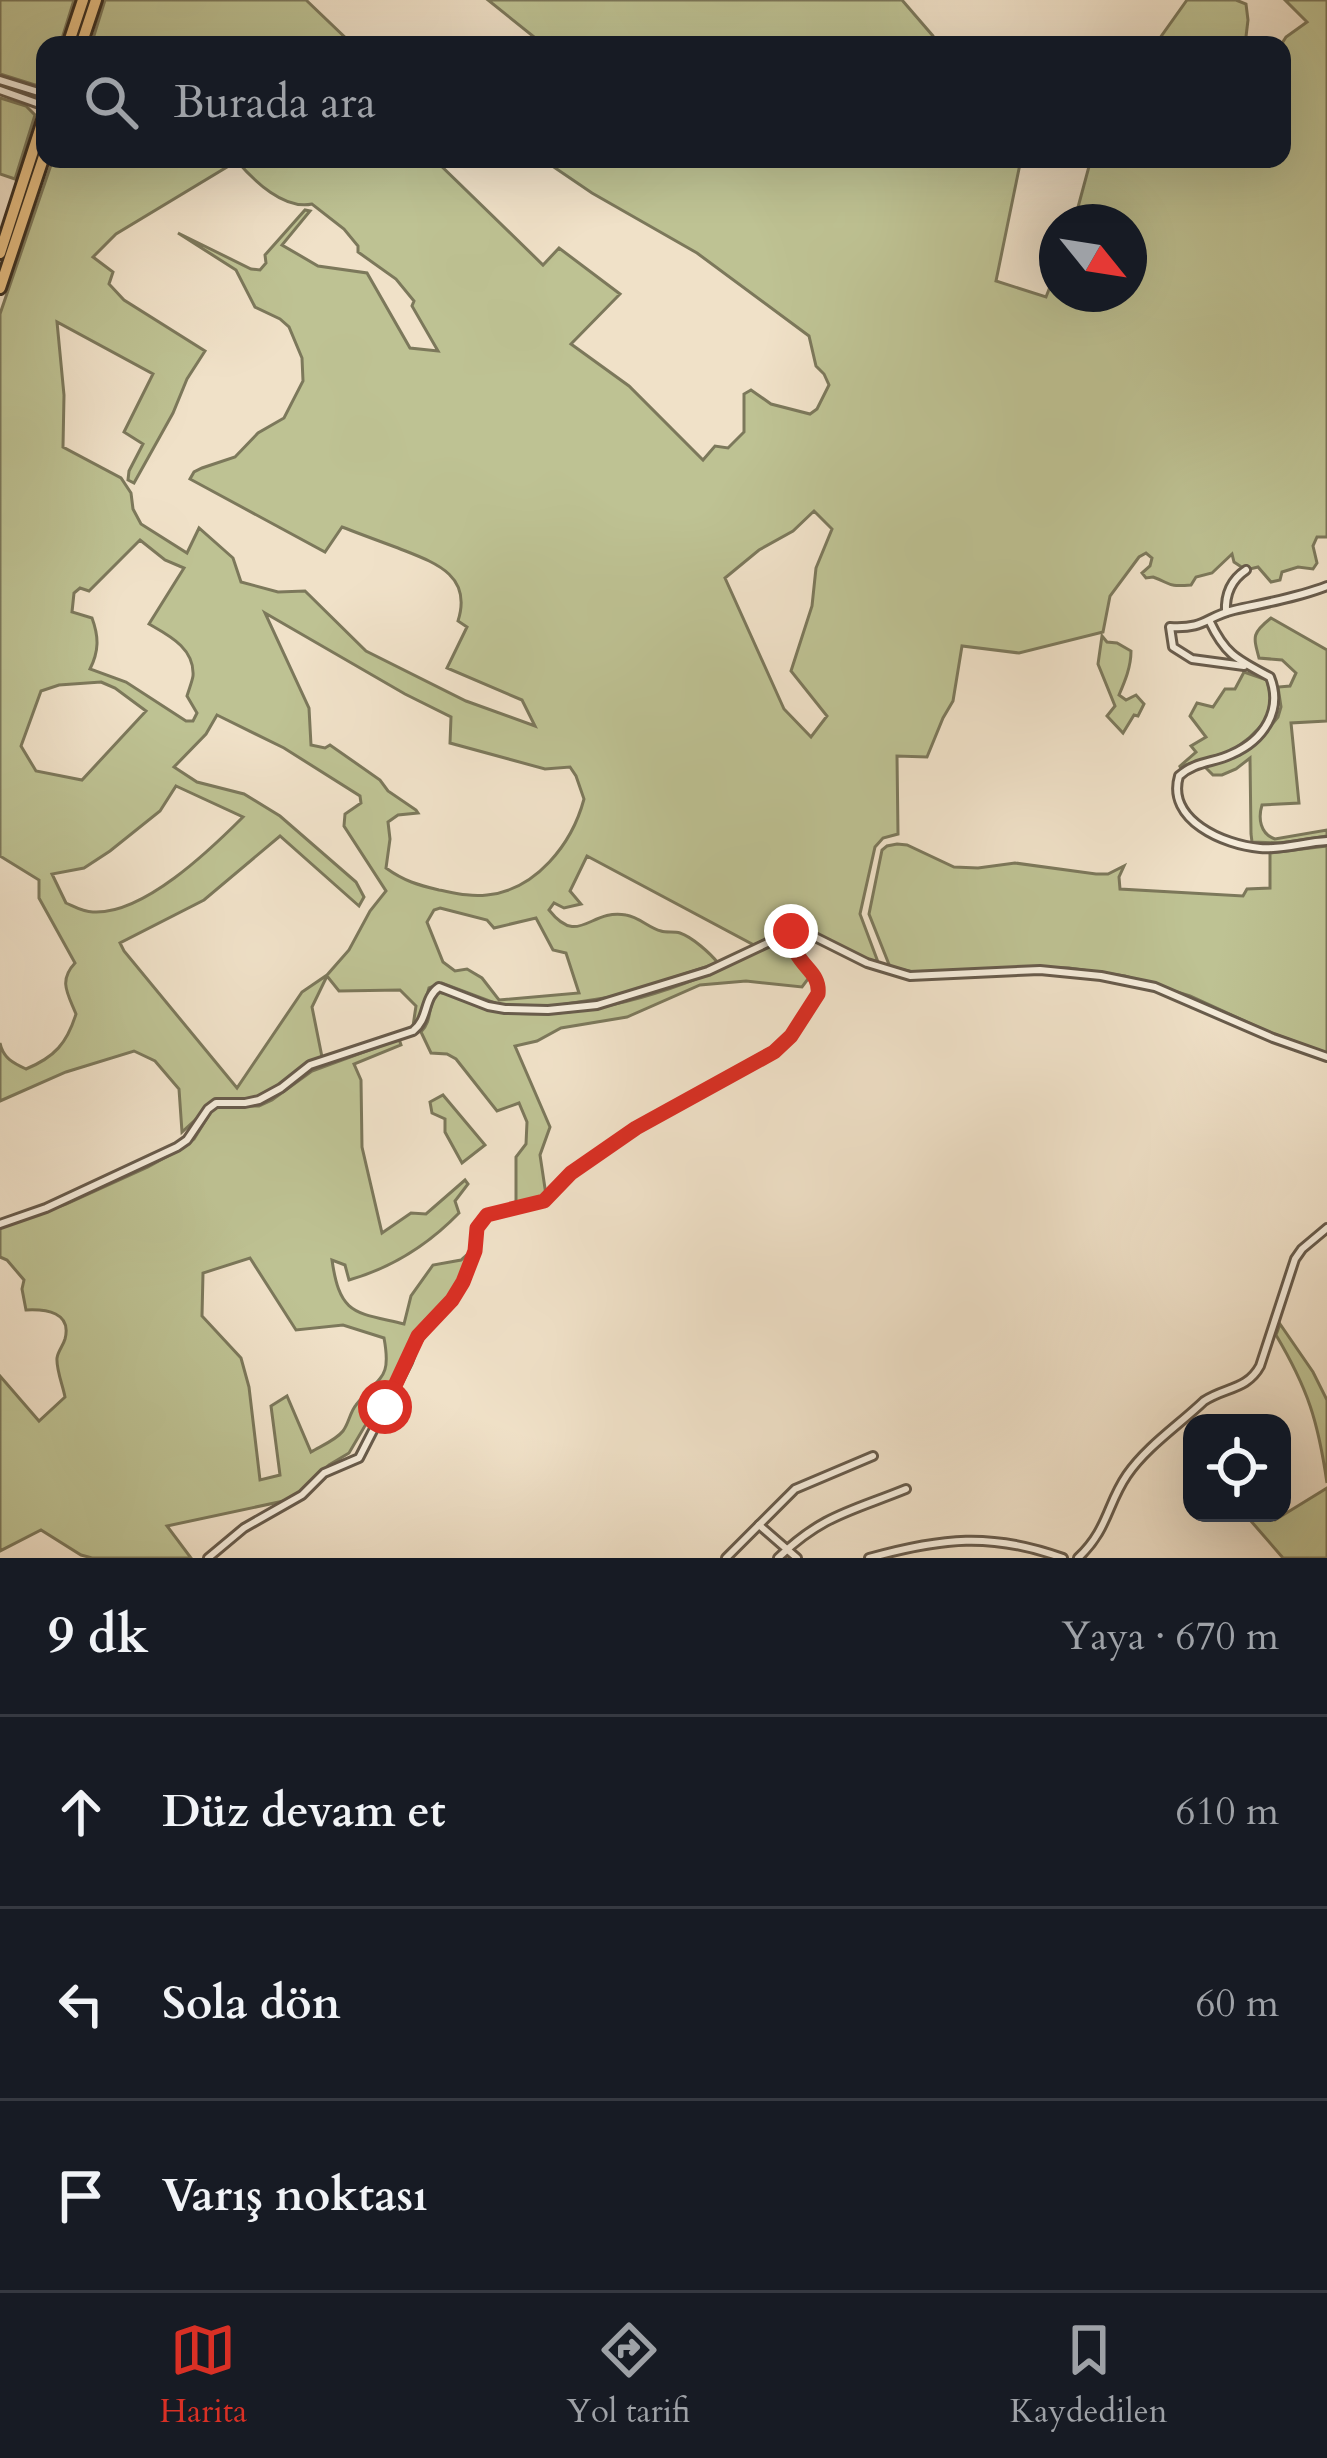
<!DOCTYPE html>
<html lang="tr">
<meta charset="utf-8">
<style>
:root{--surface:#171b24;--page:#242831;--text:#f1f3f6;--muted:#9ea1a6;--line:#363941;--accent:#d93025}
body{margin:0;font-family:Cardo,serif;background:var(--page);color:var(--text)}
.controls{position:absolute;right:36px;bottom:36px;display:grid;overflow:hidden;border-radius:24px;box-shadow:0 12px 48px #0002}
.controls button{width:108px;height:108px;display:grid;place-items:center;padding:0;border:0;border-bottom:3px solid var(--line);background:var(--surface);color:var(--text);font:60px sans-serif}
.compass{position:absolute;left:1039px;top:204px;width:108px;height:108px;border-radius:50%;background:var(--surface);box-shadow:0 12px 48px #0002;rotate:120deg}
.stop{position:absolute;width:36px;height:36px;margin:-27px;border:9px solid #d93025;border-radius:50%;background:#fff}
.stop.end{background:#d93025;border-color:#fff;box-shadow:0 3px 12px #0008}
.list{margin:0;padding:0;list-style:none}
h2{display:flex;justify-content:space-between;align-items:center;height:156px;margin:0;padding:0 48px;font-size:51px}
h2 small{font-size:39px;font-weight:400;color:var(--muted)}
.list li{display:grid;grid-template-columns:78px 1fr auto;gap:36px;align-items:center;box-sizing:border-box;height:192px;padding:0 48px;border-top:3px solid var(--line)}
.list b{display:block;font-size:45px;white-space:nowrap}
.list em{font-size:39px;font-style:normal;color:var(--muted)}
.icon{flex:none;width:66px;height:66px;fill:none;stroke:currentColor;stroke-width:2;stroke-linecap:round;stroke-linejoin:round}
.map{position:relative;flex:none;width:1327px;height:1558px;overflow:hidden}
.search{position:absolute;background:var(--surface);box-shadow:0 12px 48px #0002;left:36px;right:36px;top:36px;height:132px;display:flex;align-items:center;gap:30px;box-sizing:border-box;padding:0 42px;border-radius:24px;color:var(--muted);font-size:45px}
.sheet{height:732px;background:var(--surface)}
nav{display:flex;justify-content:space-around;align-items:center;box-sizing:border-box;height:168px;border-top:3px solid var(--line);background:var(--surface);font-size:33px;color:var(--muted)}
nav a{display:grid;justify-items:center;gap:6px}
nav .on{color:var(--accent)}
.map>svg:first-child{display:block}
.green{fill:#bec293;stroke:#7c785b;stroke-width:3;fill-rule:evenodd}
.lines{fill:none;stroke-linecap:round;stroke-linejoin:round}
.minor-casing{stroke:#685c4c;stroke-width:12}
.highway-casing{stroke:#3a2f23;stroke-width:16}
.minor{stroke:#f5ecdb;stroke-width:6}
.highway{stroke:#e8c084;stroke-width:10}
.route{stroke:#d93025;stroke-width:15}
</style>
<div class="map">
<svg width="1327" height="1558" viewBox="0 0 1327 1558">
<rect width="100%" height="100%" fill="#f0e1c8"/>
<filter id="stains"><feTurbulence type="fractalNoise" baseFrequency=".00167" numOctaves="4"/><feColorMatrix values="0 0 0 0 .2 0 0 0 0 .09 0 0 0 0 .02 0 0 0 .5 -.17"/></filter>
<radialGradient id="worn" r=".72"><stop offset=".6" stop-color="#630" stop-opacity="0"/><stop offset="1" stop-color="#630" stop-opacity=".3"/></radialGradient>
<g class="green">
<path d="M0 0H74L60 45H45V85H35L0 74Z"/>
<path d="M105 0H306L353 45H91Z"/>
<path d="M488 0H902L933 36 934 45H544Z"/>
<path d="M1187 0H1236L1246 4 1248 20 1245 45H1155Z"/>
<path d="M1285 0H1327V537H1317L1313 546 1317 563 1313 569 1298 567 1282 572 1280 580 1271 582 1258 567 1246 570 1234 562 1232 554 1212 573 1196 577 1191 585C1167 587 1172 584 1153 577L1146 578 1142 573 1150 566 1152 558 1146 553 1139 557 1110 596 1103 632 1019 653 962 646 953 701 943 718 927 757 897 756 898 834 883 838 875 847 860 914 878 962 867 959 799 926H791L754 945 587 856 570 891 581 904 564 908 554 903 549 910C579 948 590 908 626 915 639 917 649 928 661 931 667 933 674 931 680 933 692 937 710 953 718 963L617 996 553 1006 500 1005 442 983 429 988 421 1017 413 1026 416 1006 400 990 339 991 327 976 312 1007 322 1057C297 1066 281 1089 256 1097 243 1102 230 1097 217 1100L182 1132 179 1089 155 1061 134 1051 66 1072 0 1101V1043C3 1058 13 1063 26 1069 55 1057 67 1043 76 1014 68 994 58 981 75 963L39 898V880L0 856V314L53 159H294L301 166 344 159H434L543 265 559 248 620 294 571 344 629 386 703 460 715 446 728 448 744 432V394L751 390 771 404 810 414 817 409 829 385 824 374 816 366 809 336 697 253 592 193 542 159H1021L996 281 1046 297 1057 269V294H1129V222H1074L1091 159H1282L1281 45 1286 37 1307 22ZM237 161C254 181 284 210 312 204L344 229 358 246V252L396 279 414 301 412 306 438 351 410 348 367 273 318 266 282 245 310 211 305 210 265 255 266 263 260 270 251 269 178 233 236 270 255 307 280 319 289 327 302 358 303 381 284 418 258 433 235 457 202 468 194 472 190 479 325 552 342 527C360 534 379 541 398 548 433 562 473 574 458 621L467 627 447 668 522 700 535 726 466 701 366 651 305 591 278 592 241 582 233 558 199 528 187 553 141 524 133 509 131 493 121 478 63 447 64 395 57 322 153 374 124 432 143 444 129 471 128 480 134 483 173 413 187 379 205 351 124 300 109 284 113 272 93 257 116 234ZM814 511 832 529 816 568 812 606 791 671 827 716 811 737 784 709 725 578 759 550 793 531ZM140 540 165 560 184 568 149 624C168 635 195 648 193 676 192 682 189 689 187 696L197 713 193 721H186L126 682 90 669C99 651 99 637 92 618L72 612 74 593 80 588 89 591ZM265 613 405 694 451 717 450 743 545 769 570 767 576 776 584 799C572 844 536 890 487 895 470 897 455 893 439 890 418 885 404 881 386 868L390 839 388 822 398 815 418 813 416 810 388 791 380 780 330 745 325 748 311 745 309 708ZM101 682 115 688 146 711 82 780 36 771 21 746 41 691 59 685ZM217 715 284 748 360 796 361 803 345 814 344 826 386 891 370 911 349 950 327 975 302 992 237 1088 124 951 120 943 204 900 280 836 359 906 364 897 356 882 280 816 244 794 197 782 174 767 206 734ZM176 786 243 817C210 850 143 915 93 912 83 912 75 907 66 903L52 874 84 868 110 851 160 811ZM440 908 487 920 494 928 536 918 553 950 566 953 579 993 499 1000 482 978 467 969 455 971 443 962 427 922 434 910Z"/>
<path d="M0 98 26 106 35 115 15 179 0 174Z"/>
<path d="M1271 618 1327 650V721L1291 723 1299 803 1262 805C1258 818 1260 834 1275 839L1327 830V836L1281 843 1252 842 1251 834 1250 758 1236 769 1222 775H1213L1205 767 1240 755 1265 733 1278 717 1281 707 1278 687 1290 686 1296 673 1282 660 1259 658C1253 636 1252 633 1271 618Z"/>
<path d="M1102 636 1107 642 1117 643 1131 651C1131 667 1125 681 1119 695L1126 700 1136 695 1144 704 1138 716 1134 715 1123 733 1107 716 1115 706 1098 664Z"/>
<path d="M1244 672 1267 680 1273 706 1268 719 1249 738 1232 751 1179 767 1196 752 1191 746 1206 737 1190 716 1197 703 1213 707 1225 689H1235Z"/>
<path d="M897 844 907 845 954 867 978 868 1015 863 1096 874H1108L1124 866 1119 877 1120 889 1243 896 1247 889 1270 888V853L1327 846V1053L1271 1033 1190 996 1125 976 1069 968 1024 967 923 974 890 967 869 914 882 850 887 846Z"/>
<path d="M789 935C789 953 797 963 811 975L802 987 746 981 700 985 627 1017 561 1028 537 1041 515 1046 550 1127 540 1155 546 1195 516 1204V1157L526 1144 527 1122 519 1103 497 1111 456 1059 447 1054 431 1053 421 1032C433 1020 427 1005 437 993 460 991 483 1011 507 1013 604 1020 705 981 789 935Z"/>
<path d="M399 1039 401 1045 354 1064 361 1080 362 1147 382 1233 411 1213 426 1214 465 1180 468 1184 455 1201 459 1213C428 1245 391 1268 349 1280L345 1265 332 1260C340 1316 355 1312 404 1324L411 1296 433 1265 461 1260 470 1252 450 1299 423 1325 414 1338 384 1402 366 1424 349 1453 329 1465 293 1499 167 1526 191 1558H92L81 1555 41 1530 0 1551V1376L39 1421 65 1397C63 1386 56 1369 57 1358 58 1351 63 1346 65 1339 72 1312 46 1309 26 1310L22 1289 24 1280 7 1260 0 1257V1227L66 1204 148 1167 184 1147 194 1139 212 1110 218 1106H259L272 1100 312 1071ZM250 1258 296 1330 343 1325 384 1338C392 1381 379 1375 356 1405 350 1412 349 1423 343 1431 336 1440 321 1446 311 1452L287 1396 271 1406 280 1475 260 1480 249 1387 241 1358 202 1316 203 1273Z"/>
<path d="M443 1095 485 1145 462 1163 445 1132V1119L432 1113 430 1102Z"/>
<path d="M1280 1324 1313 1372 1327 1400V1483C1318 1421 1308 1389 1276 1335Z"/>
<path d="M1327 1488V1558H1283L1244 1513H1267L1275 1520Z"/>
</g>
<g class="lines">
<g class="minor-casing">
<g id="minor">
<path d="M0 80 45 94"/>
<path d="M0 90 45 106"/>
<path d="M1226 612C1225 594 1231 580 1246 570"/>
<path d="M1210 622C1226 656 1239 660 1270 677 1283 710 1264 740 1232 754 1214 763 1195 761 1179 776 1166 820 1224 845 1260 848 1282 850 1305 842 1327 841"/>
<path d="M1244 666 1192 659 1173 647 1170 627C1206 629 1205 617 1234 610 1265 603 1296 598 1327 586"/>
<path d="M0 1224 46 1208 177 1147 187 1140 208 1109 216 1103H245L259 1100 281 1088 310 1065 413 1031C429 1019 423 998 439 987L488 1006 505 1009 548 1010 597 1005 708 971 795 930 807 933 867 963 910 976 1040 970 1101 976 1155 987 1273 1038 1327 1057"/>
<path d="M759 1525 797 1558"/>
<path d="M208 1558 244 1528 302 1495 324 1473 359 1458 408 1362 414 1345 428 1324 452 1300 463 1282 475 1251 477 1229 487 1215 543 1201 571 1173 636 1128 774 1051 791 1036 818 994C821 968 792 967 791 931"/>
<path d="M726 1558 795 1489 873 1456"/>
<path d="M778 1558C822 1515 852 1511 906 1489"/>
<path d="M869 1558C941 1538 991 1532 1063 1558"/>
<path d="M1078 1558C1108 1530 1107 1504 1127 1475 1147 1446 1179 1425 1204 1401 1225 1387 1247 1390 1260 1366L1295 1259 1302 1249 1327 1228"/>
</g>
</g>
<g class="highway-casing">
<g id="highway">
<path d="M68 45 83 0"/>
<path d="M81 45 96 0"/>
<path d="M0 253 45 114"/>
<path d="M0 288 45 153"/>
</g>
</g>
<use href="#minor" class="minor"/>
<use href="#highway" class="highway"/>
</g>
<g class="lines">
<path class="route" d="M385 1407 418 1336 452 1300 463 1282 475 1251 477 1228 487 1215 544 1201 571 1173 636 1128 774 1052 791 1036 818 994C821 968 792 967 791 931"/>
</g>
<rect width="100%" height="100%" filter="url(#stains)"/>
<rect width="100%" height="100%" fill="url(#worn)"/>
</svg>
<div class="controls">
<button><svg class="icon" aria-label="locate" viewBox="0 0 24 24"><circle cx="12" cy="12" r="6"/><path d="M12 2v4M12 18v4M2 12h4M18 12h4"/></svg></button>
</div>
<svg class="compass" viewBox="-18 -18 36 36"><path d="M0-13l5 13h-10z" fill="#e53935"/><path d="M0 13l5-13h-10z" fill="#9ea1a6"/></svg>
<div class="stop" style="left:385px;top:1407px"></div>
<div class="stop end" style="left:791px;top:931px"></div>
<div class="search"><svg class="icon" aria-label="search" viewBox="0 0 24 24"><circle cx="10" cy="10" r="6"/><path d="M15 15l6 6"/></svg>Burada ara</div>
</div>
<section class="sheet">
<h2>9 dk<small>Yaya · 670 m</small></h2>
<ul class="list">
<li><svg class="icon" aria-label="ahead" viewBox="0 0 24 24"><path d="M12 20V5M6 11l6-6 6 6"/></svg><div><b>Düz devam et</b></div><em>610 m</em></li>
<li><svg class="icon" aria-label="left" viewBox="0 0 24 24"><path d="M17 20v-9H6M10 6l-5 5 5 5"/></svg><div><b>Sola dön</b></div><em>60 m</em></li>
<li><svg class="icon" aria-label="arrive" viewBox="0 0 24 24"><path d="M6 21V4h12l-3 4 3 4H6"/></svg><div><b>Varış noktası</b></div></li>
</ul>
</section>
<nav>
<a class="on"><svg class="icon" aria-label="map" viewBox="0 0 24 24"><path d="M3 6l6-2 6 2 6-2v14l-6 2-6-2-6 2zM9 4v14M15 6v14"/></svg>Harita</a>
<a><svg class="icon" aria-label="directions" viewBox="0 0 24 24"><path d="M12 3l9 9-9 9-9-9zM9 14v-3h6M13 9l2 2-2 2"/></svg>Yol tarifi</a>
<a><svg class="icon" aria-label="saved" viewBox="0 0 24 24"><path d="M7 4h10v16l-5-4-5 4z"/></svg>Kaydedilen</a>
</nav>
